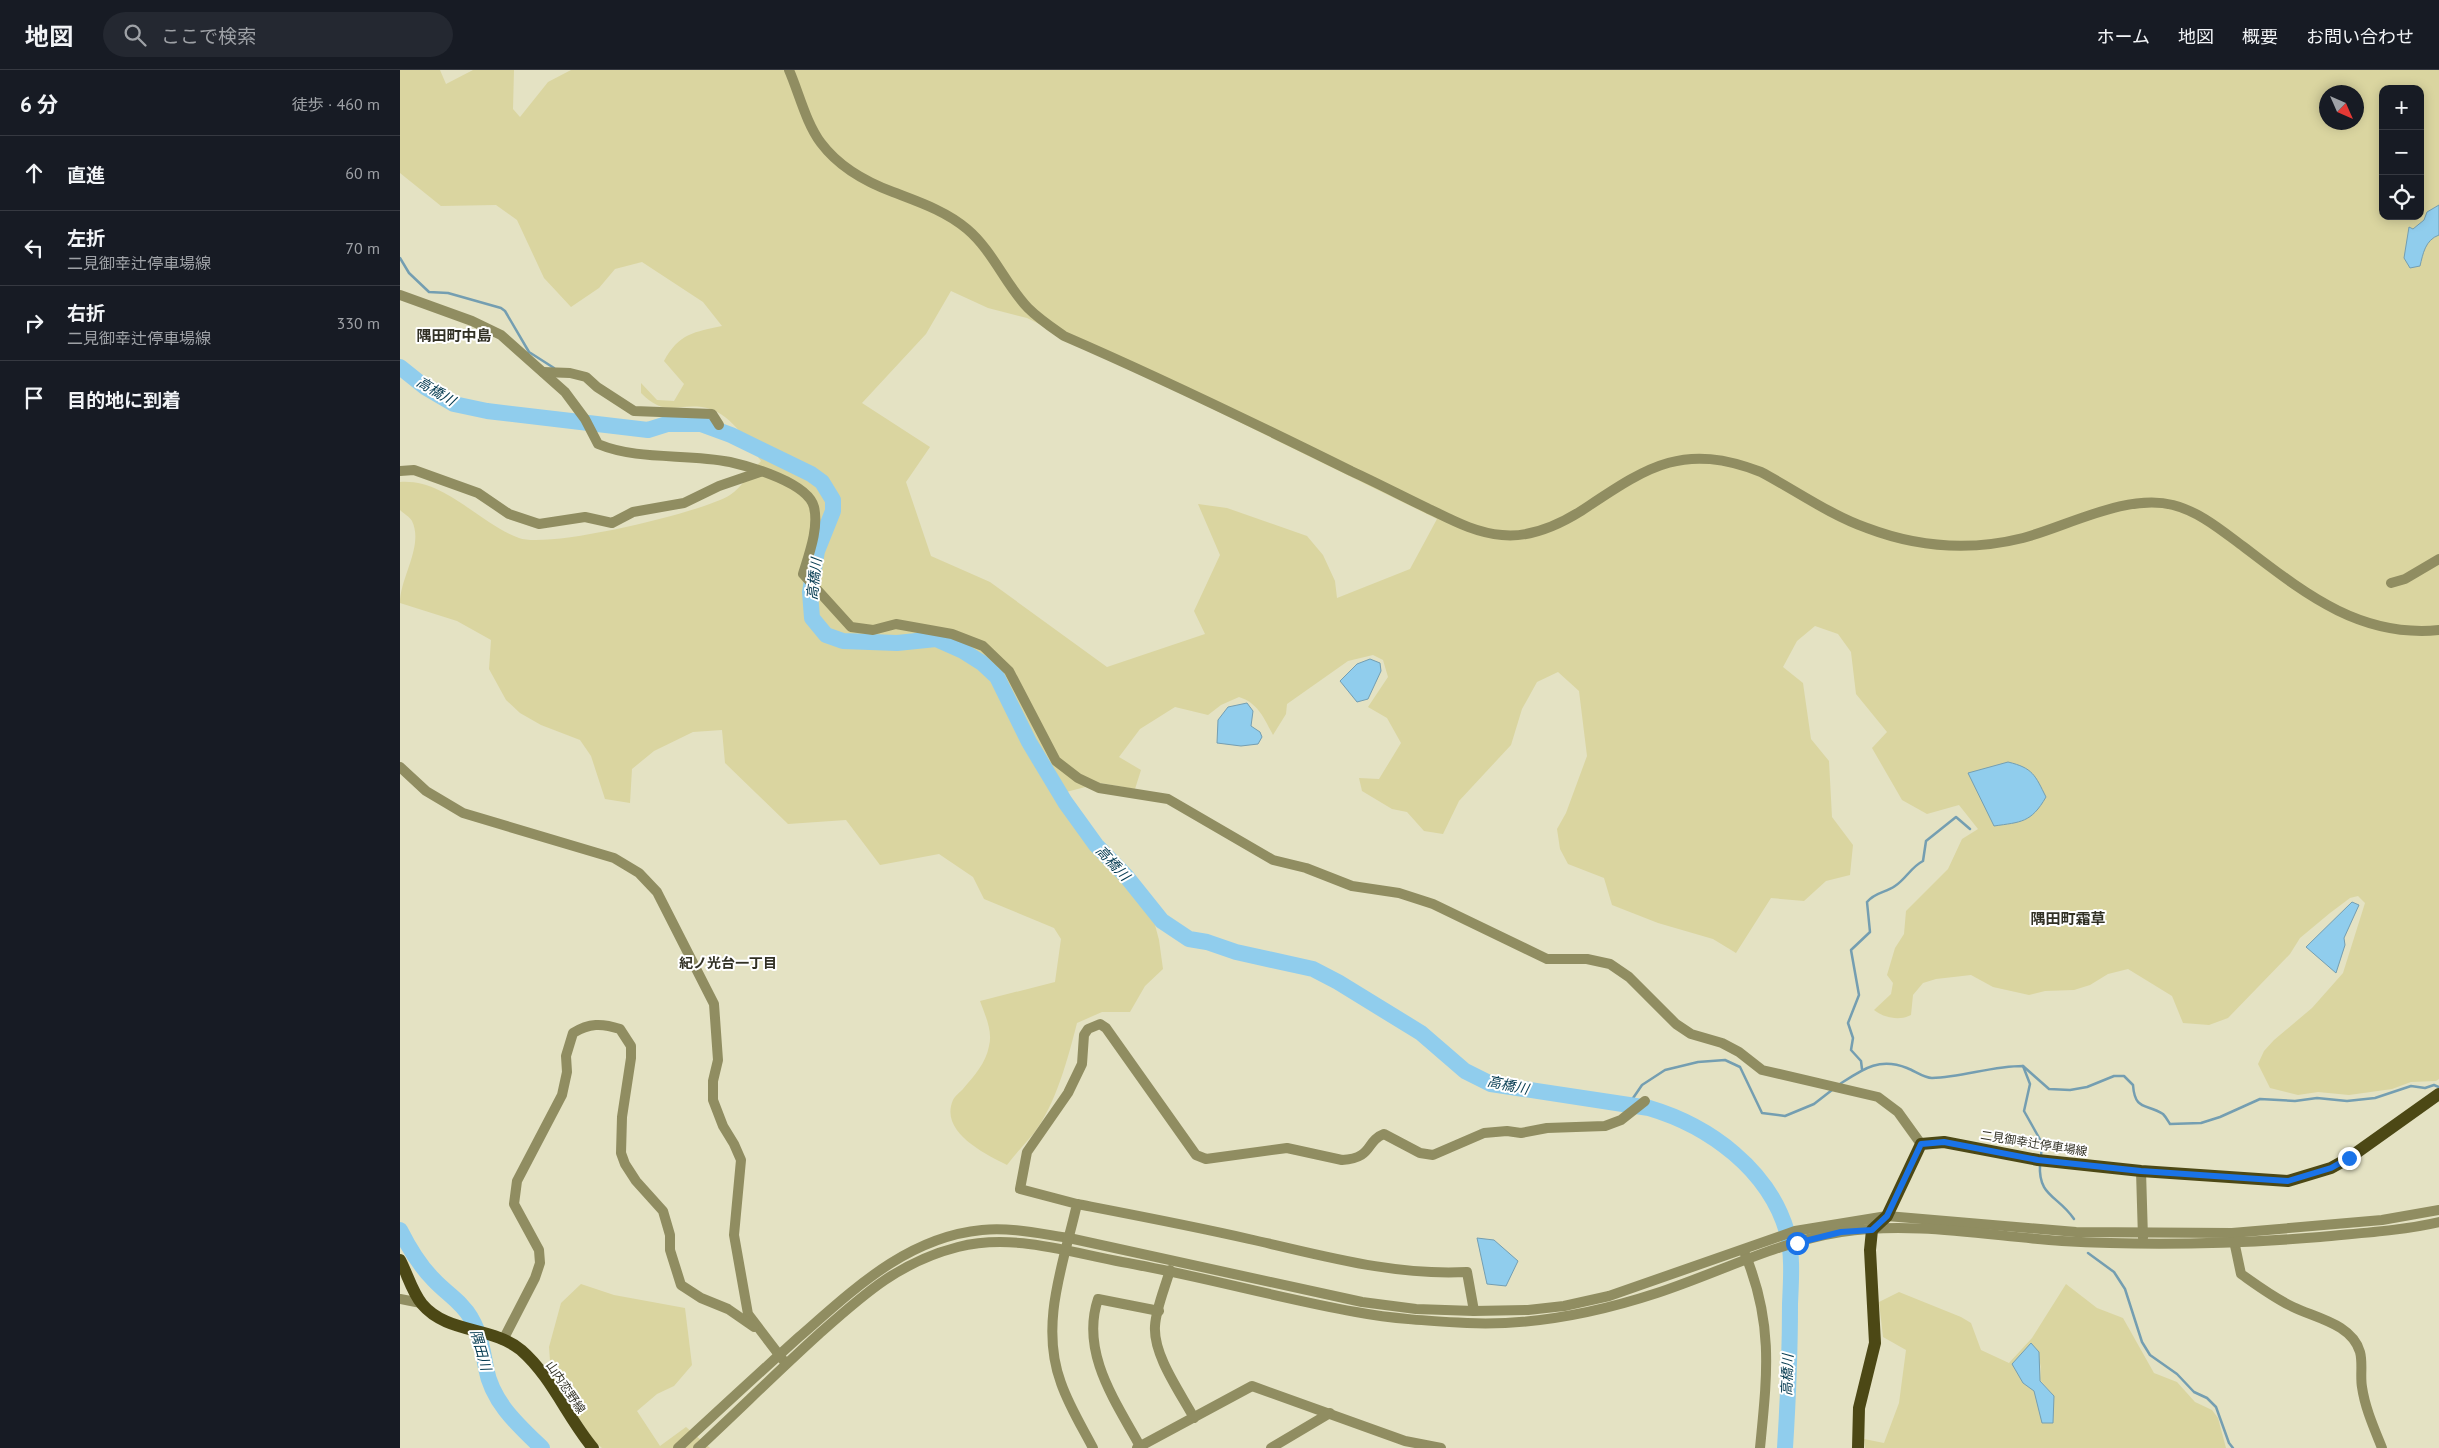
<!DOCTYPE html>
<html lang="ja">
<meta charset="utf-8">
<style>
:root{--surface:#171b24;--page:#242831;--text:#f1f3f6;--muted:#9ea1a6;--line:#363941}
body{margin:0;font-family:"PT Sans","Noto Sans JP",sans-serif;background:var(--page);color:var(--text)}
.controls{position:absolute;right:15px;top:15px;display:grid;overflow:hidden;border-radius:10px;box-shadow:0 2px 12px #0003}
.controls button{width:45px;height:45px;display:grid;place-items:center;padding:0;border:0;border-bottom:1px solid var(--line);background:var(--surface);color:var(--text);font:25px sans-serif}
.compass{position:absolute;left:1919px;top:15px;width:45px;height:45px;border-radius:50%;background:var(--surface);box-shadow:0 2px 12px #0003;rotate:135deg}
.stop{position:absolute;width:15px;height:15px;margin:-11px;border:4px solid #1a73e8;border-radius:50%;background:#fff}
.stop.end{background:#1a73e8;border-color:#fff;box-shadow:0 1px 5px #0008}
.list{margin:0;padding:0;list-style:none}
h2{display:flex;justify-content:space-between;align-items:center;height:65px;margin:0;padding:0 20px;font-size:21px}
h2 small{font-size:16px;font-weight:400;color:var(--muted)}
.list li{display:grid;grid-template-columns:32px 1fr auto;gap:15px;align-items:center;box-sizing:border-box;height:75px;padding:0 20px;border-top:1px solid var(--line)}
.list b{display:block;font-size:19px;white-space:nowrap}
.list p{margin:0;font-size:16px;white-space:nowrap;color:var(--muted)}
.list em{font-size:16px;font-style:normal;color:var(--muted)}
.icon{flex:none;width:28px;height:28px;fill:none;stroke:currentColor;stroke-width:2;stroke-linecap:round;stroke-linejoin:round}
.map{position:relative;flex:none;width:2039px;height:1378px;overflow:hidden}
header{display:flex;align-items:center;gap:30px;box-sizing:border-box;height:70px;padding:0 25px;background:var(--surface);border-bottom:1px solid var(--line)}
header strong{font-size:24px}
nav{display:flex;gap:28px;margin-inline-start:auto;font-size:18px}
.search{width:350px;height:45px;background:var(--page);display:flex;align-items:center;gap:12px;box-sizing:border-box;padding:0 18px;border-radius:28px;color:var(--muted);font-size:19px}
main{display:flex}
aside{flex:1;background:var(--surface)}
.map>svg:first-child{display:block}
.green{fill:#dad5a0;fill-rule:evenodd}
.water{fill:#90cded;stroke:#749eb1}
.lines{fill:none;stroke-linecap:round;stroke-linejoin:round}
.stream{stroke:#749eb1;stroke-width:2.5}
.river{stroke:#90cded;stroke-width:16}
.minor{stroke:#908d61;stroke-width:10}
.major{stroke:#4c4815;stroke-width:12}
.route{stroke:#1a73e8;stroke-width:6}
.labels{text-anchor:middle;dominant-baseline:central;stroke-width:4;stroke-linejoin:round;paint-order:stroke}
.street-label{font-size:12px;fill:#313024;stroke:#fff}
.water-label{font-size:14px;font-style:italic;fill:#043a50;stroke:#fff}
.neighbourhood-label{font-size:14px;font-weight:bold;fill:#313024;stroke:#fff}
.quarter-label{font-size:15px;font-weight:bold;fill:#313024;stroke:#fff}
</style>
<header>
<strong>地図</strong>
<div class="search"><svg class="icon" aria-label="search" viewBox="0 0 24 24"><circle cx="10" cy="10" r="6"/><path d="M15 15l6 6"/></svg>ここで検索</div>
<nav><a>ホーム</a><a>地図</a><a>概要</a><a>お問い合わせ</a></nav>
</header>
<main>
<aside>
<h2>6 分<small>徒歩 · 460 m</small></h2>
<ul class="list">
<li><svg class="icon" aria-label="ahead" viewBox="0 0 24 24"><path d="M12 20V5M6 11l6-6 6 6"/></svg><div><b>直進</b></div><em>60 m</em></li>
<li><svg class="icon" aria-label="left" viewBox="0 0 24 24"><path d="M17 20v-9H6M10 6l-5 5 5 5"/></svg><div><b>左折</b><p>二見御幸辻停車場線</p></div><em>70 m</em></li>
<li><svg class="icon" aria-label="right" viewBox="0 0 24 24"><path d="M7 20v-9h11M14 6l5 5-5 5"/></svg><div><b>右折</b><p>二見御幸辻停車場線</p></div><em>330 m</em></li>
<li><svg class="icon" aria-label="arrive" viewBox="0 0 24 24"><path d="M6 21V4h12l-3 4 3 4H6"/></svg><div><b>目的地に到着</b></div></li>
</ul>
</aside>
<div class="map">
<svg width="2039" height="1378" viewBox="0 0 2039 1378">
<rect width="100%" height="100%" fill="#e4e2c3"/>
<g class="green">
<path d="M0 0H40L46 14 73 0H114L113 39 120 47 148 12 171 0H2039V1009L2036 1011 2011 1012 1992 1019 1949 1025 1918 1022 1898 1025 1870 1018 1858 994 1864 981 1874 970 1912 938 1943 903 1965 833 1958 826 1950 828 1930 843 1900 868 1890 884 1828 948 1809 955 1783 953 1772 926 1728 899 1708 904 1690 915 1674 920 1645 921 1629 925 1593 917 1571 905 1536 909 1523 913 1513 925 1511 945C1500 951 1484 948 1474 940L1491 924 1493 913 1487 905 1495 878 1504 864 1506 841 1548 799 1562 769 1578 759 1559 735 1527 744 1502 730 1472 678 1487 662 1456 624 1451 582 1438 564 1415 556 1397 571 1383 597 1403 613 1411 669 1429 691 1432 747 1453 775 1450 805 1426 811 1404 831 1371 828 1336 883 1313 869 1258 853 1212 835 1204 808 1168 794 1160 779 1157 759 1166 743 1187 686 1179 621 1158 602 1137 612 1122 639 1111 675 1059 731 1043 764 1024 761 1007 742 992 739 962 721 959 708 979 709 1001 673 987 648 968 637 988 607 983 590 973 585 948 591 887 634 886 644 873 665C864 648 858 633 839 627L821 635 808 645 775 637 740 659 719 687 741 700 735 719 701 713 666 722 699 770 746 821 759 870 763 899 745 916 730 942H702L677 953C668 988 656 1034 634 1063 625 1074 615 1084 607 1095 585 1084 539 1062 553 1030 555 1026 560 1022 563 1019 574 1006 586 993 589 976 593 961 585 945 580 931L655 912 661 869 654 858 584 829 573 807 539 784 480 795 446 750 388 754 325 693 322 660 293 662 254 681 232 699 230 733 205 729 191 686 180 670 141 655 120 643 106 630 89 599 91 570 57 551 0 533C0 507 24 476 12 451 10 447 3 443 0 440V412C46 409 78 453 119 468 148 479 301 443 330 425 341 418 351 402 361 391 347 371 330 341 302 337 274 334 265 347 241 323V313L257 330 274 331 284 314 264 291C279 263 295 262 322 256L303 232 242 192 215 199 199 218 171 237 144 208 117 150 96 135 41 136 0 103ZM1983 19H2020V146H1983ZM1926 22H1956V52H1926ZM551 221 588 238 627 248 1037 449 1010 499 937 528 935 511 923 485 907 466 827 438 798 434 820 485 794 541 805 564 707 597 590 512 531 486 506 412 530 377 462 333 526 264Z"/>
<path d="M181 1214 214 1225 285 1238 292 1295 274 1316 257 1324 237 1341 260 1376 286 1357 310 1378H202L194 1371 151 1305 149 1277 161 1233Z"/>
<path d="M1666 1214 1697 1238 1723 1248 1754 1303 1777 1312 1795 1332 1812 1340 1818 1348 1826 1378H1465L1464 1369 1484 1373 1499 1333 1506 1280 1483 1267 1479 1232 1499 1222 1561 1247 1571 1253 1581 1280 1609 1293 1632 1268ZM1641 1293 1640 1310 1654 1326 1642 1352 1634 1321Z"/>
</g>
<g class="water">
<path d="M2039 135V165C2025 170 2023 184 2020 196L2010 198 2004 188 2009 157 2013 159 2024 150 2027 142Z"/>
<path d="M970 589 980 593 981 601 968 629 957 632 940 611 957 594Z"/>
<path d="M847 633 853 641 851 656 860 662 862 667 858 674 841 676 817 673 818 650 828 637Z"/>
<path d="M1608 692C1633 698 1635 705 1646 727 1631 753 1621 752 1594 756L1568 703Z"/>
<path d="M1952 832 1959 835 1944 868 1945 875 1936 903 1906 877Z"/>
<path d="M1077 1168 1094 1170 1118 1191 1106 1216 1087 1214Z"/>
<path d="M1631 1273 1639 1282 1640 1311 1654 1326 1653 1353H1642L1634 1321 1623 1313 1612 1294Z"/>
</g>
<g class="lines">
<g class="stream">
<path d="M0 188 9 203 29 222 48 223 101 238 105 241 129 282 154 298"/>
<path d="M264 347C280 349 304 344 315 359"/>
<path d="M1623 996 1630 1014 1624 1041 1642 1073 1641 1086"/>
<path d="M1462 999 1461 991 1451 980 1453 968 1448 953 1459 925 1451 880 1470 862 1467 832C1475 822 1485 823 1495 816 1506 809 1511 797 1523 791L1526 771 1556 747 1570 759"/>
<path d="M1440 1014C1463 999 1479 987 1507 998 1515 1001 1524 1008 1532 1008 1563 1007 1592 996 1623 996L1649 1019 1670 1020 1687 1017 1714 1006H1724L1733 1015C1735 1042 1747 1033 1763 1044 1766 1047 1768 1051 1770 1054L1801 1053 1820 1047 1860 1029 1895 1031 1917 1028 1947 1031 1975 1028 2011 1016 2025 1018 2034 1015 2039 1017"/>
<path d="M1229 1034 1242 1015 1265 1000 1298 992 1325 990 1340 997 1362 1043 1385 1046 1414 1034 1432 1020"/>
<path d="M1640 1094C1638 1127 1658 1125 1674 1149"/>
<path d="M1688 1183 1714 1202 1725 1219 1742 1272 1750 1285 1777 1304 1794 1322 1807 1328 1816 1337 1829 1373 1833 1378"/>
</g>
<g class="river">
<path d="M0 297 25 317 54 334 87 341 248 360 267 354H301L331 365 411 404 422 412 433 430V441L417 481 410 522 412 548 426 565 443 571 497 573 536 569 563 581 582 593 597 607 629 672 665 732 696 775 726 806 762 851 789 869 807 872 836 882 913 899 938 912 1021 963 1065 1001 1091 1014 1249 1038C1310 1056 1369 1100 1387 1162 1393 1184 1391 1211 1390 1234 1390 1282 1388 1330 1385 1378"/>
<path d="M0 1160C9 1178 19 1195 34 1210 46 1223 62 1232 71 1248 80 1263 83 1281 86 1298 92 1332 118 1355 142 1378"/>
</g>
<g class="minor">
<path d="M389 0C399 23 406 53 421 73 439 97 466 112 493 122 519 132 546 141 567 159 593 181 605 214 628 238 639 249 651 257 664 266 761 308 856 354 951 401 977 413 1002 426 1027 438 1052 450 1075 463 1102 465 1130 468 1157 456 1181 441 1246 398 1281 371 1361 402 1395 420 1430 445 1467 458 1517 477 1571 481 1623 468 1668 456 1727 423 1773 435 1800 442 1821 460 1844 477 1903 522 1959 568 2039 560"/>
<path d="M0 225 72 251 101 265 165 322 185 349 198 374C239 391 286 383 330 392 352 397 408 413 414 437 419 458 409 484 403 504L451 557 473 560 496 554 552 564 583 576 609 601 656 691 678 708 699 718 768 729 873 790 906 798 952 816 999 823 1033 834 1147 889H1187L1210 894 1229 907 1276 954 1291 964 1322 973 1339 982 1362 1000 1478 1027 1498 1042 1521 1074"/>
<path d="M143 302 170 303 186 307 197 317 234 341 312 344 319 355"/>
<path d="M0 401 14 400 78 423 109 444 139 454 185 447 212 453 233 442 284 433 319 416 360 402"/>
<path d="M1991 513 2005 509 2039 489"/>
<path d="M0 697 26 721 63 743 214 788 239 803 257 822 314 934 318 990 313 1011V1030L323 1056 334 1074 341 1090 334 1165 348 1244 383 1290"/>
<path d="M1741 1101 1743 1168"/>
<path d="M677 1134C734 1145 792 1156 849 1169 921 1185 992 1206 1067 1202L1074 1241"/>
<path d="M1833 1166 1841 1204C1858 1216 1874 1228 1893 1237 1916 1248 1952 1254 1960 1282 1963 1293 1960 1306 1962 1317 1965 1338 1974 1358 1982 1378"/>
<path d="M1345 1184C1374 1254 1367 1306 1360 1378"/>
<path d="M770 1200C765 1218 756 1238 755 1256 753 1285 780 1322 794 1348"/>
<path d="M0 1229 21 1233"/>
<path d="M103 1270 135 1208 140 1193 139 1180 114 1134 117 1111 162 1025 167 1002 166 986 173 963C189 953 202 953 220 959L231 976V988L222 1047 221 1083 225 1094 236 1111 263 1141 270 1165V1180L281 1215 301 1228 328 1239 354 1257"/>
<path d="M278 1378C318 1341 358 1304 399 1267 453 1220 507 1167 582 1160 611 1157 641 1164 669 1168L962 1232 1016 1239 1074 1241 1128 1240 1164 1236 1209 1226 1395 1161 1487 1146 1676 1162 1832 1163 1982 1150 2039 1140"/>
<path d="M298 1378C339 1340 378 1301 419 1264 464 1224 499 1192 558 1177 613 1163 668 1182 722 1192 801 1206 878 1228 956 1242 993 1249 1030 1251 1067 1253 1131 1256 1196 1243 1257 1223 1318 1203 1377 1172 1441 1162 1514 1151 1589 1166 1662 1171 1748 1176 1834 1174 1920 1167 1960 1163 2000 1161 2039 1152"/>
<path d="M693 1378C682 1357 669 1336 661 1313 639 1254 664 1192 677 1134L620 1119 627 1082 668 1023 682 994 684 965 688 959 700 954 706 958 796 1085 806 1089 887 1078 942 1090C974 1088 965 1071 984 1064L1020 1083 1033 1085 1084 1063 1107 1061 1121 1063 1147 1058 1205 1056 1221 1050 1245 1031"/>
<path d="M737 1378 852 1316 1005 1371 1041 1378"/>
<path d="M741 1378C716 1332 680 1283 698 1229L759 1241"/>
<path d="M871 1378 930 1343"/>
</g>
<g class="major">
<path d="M0 1190C7 1203 12 1222 22 1234 47 1264 92 1256 121 1280 152 1307 167 1347 193 1378"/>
<path d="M1458 1378 1459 1338 1475 1273 1470 1180 1472 1160 1487 1146 1521 1074 1544 1072 1638 1090 1741 1101 1888 1111 1931 1098 1949 1088 2039 1024"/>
</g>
</g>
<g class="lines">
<path class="route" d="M1397 1173 1441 1162 1472 1160 1487 1146 1521 1074 1544 1072 1638 1090 1741 1101 1888 1111 1931 1098 1949 1088"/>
</g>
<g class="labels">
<g class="street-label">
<text transform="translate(1634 1073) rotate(9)">二見御幸辻停車場線</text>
<text transform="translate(166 1317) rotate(56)">山内恋野線</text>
</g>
<g class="water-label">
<text transform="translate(36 321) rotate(31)">高橋川</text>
<text transform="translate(414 509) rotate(-83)">高橋川</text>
<text transform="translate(713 793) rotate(47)">高橋川</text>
<text transform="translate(1108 1015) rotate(12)">高橋川</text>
<text transform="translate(81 1280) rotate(74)">隅田川</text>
<text transform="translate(1387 1305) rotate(-88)">高橋川</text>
</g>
<g class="neighbourhood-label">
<text x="328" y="893">紀ノ光台一丁目</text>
</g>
<g class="quarter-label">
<text x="54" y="265">隅田町中島</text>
<text x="1668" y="848">隅田町霜草</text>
</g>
</g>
</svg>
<div class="controls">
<button>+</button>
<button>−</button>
<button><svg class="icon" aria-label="locate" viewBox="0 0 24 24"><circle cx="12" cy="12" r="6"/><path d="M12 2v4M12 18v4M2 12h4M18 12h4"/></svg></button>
</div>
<svg class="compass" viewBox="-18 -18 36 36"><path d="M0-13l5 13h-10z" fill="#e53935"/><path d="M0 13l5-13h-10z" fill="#9ea1a6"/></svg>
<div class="stop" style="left:1397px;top:1173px"></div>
<div class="stop end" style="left:1949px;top:1088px"></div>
</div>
</main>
